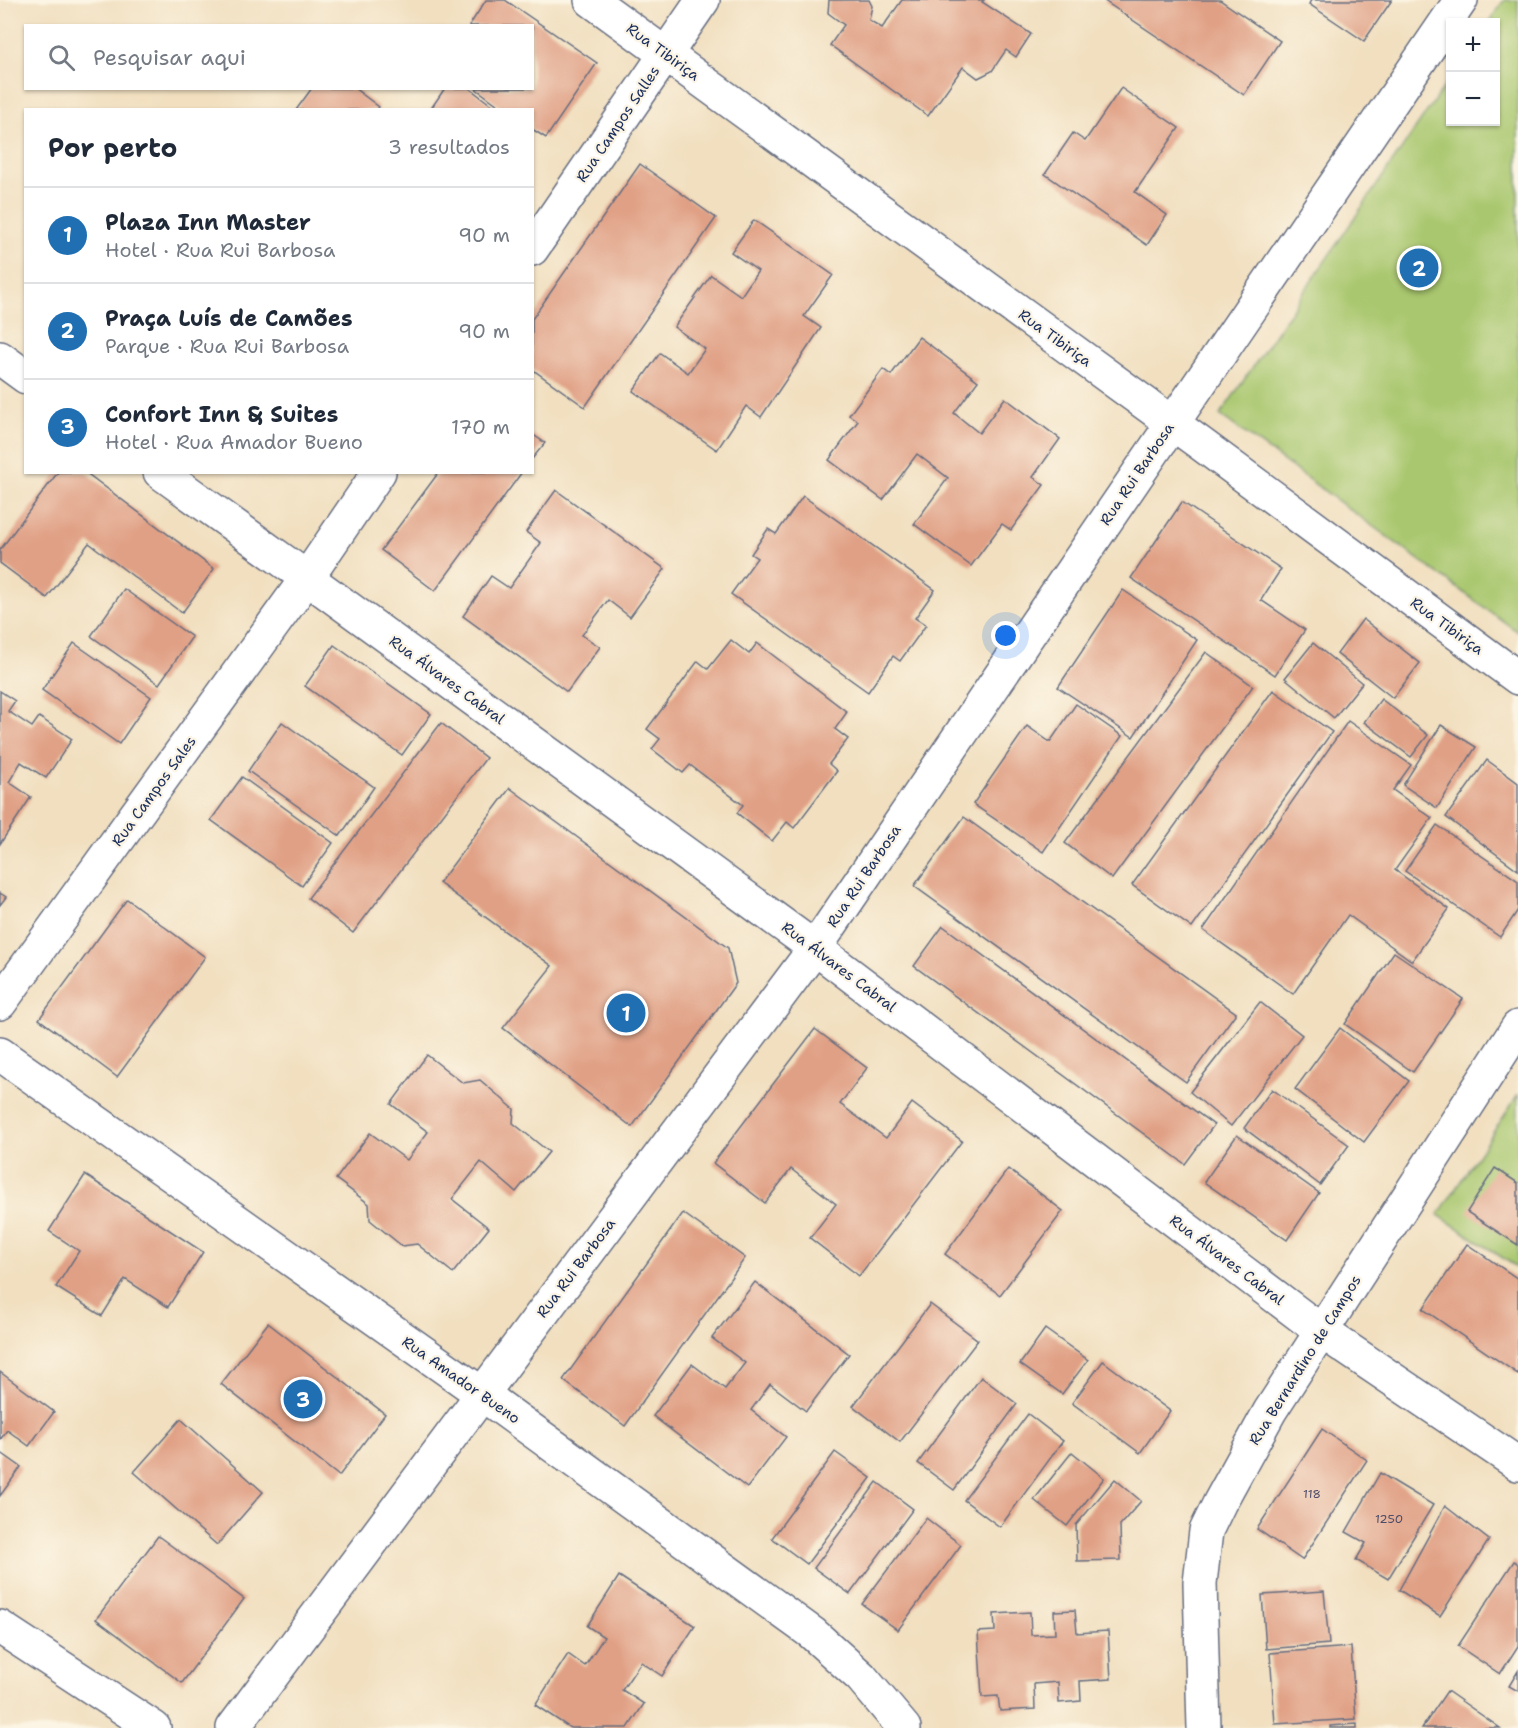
<!DOCTYPE html>
<html lang="pt">
<meta charset="utf-8">
<style>
:root{--surface:#fff;--page:#f6f6f7;--text:#1f2937;--muted:#747a83;--line:#e0e1e3;--accent:#1f6fb2}
body{margin:0;font-family:"Shantell Sans",sans-serif;background:var(--page);color:var(--text)}
.controls{position:absolute;right:18px;top:18px;display:grid;overflow:hidden;border-radius:0px;box-shadow:0 2px 4px #0004}
.controls button{width:54px;height:54px;display:grid;place-items:center;padding:0;border:0;border-bottom:2px solid var(--line);background:var(--surface);color:var(--text);font:30px sans-serif}
.you{position:absolute;left:1006px;top:636px;width:21px;height:21px;margin:-15px;border:4px solid #fff;border-radius:50%;background:#1a73e8;box-shadow:0 0 0 9px #1a73e833}
.badge{display:grid;place-items:center;width:39px;height:39px;border-radius:50%;background:var(--accent);color:#fff;font-size:20px;font-weight:700}
.pin{position:absolute;translate:-50% -50%;border:3px solid #fff;box-shadow:0 2px 6px #0006}
.list{margin:0;padding:0;list-style:none}
h2{display:flex;justify-content:space-between;align-items:center;height:78px;margin:0;padding:0 24px;font-size:26px}
h2 small{font-size:20px;font-weight:400;color:var(--muted)}
.list li{display:grid;grid-template-columns:39px 1fr auto;gap:18px;align-items:center;box-sizing:border-box;height:96px;padding:0 24px;border-top:2px solid var(--line)}
.list b{display:block;font-size:22px;white-space:nowrap}
.list p{margin:0;font-size:20px;white-space:nowrap;color:var(--muted)}
.list em{font-size:20px;font-style:normal;color:var(--muted)}
.icon{flex:none;width:33px;height:33px;fill:none;stroke:currentColor;stroke-width:2;stroke-linecap:round;stroke-linejoin:round}
.map{position:relative;flex:none;width:1518px;height:1728px;overflow:hidden}
.search{position:absolute;background:var(--surface);box-shadow:0 2px 4px #0004;left:24px;top:24px;width:510px;height:66px;display:flex;align-items:center;gap:15px;box-sizing:border-box;padding:0 21px;border-radius:0px;color:var(--muted);font-size:22px}
.panel{position:absolute;background:var(--surface);box-shadow:0 2px 4px #0004;left:24px;top:108px;width:510px;height:366px;border-radius:0px}
.map>svg:first-child{display:block}
.green{fill:#a9c76e;stroke:#627b66;stroke-width:1.5}
.building{fill:#e0a085}
.lines{fill:none;stroke-linecap:round;stroke-linejoin:round}
.minor-casing{stroke:#666d80;stroke-width:36}
.major-casing{stroke:#666d80;stroke-width:36}
.minor{stroke:#fff;stroke-width:33}
.major{stroke:#fff;stroke-width:33}
.labels{text-anchor:middle;dominant-baseline:central;stroke-width:4.5;stroke-linejoin:round;paint-order:stroke}
.number-label{font-size:12px;fill:#4c4b68}
.street-label{font-size:15px;fill:#1b2f5e;stroke:#fcf5e5}
</style>
<div class="map">
<svg width="1518" height="1728" viewBox="0 0 1518 1728">
<rect width="100%" height="100%" fill="#fcf5e5"/>
<filter id="ink" filterUnits="userSpaceOnUse"><feTurbulence type="fractalNoise" baseFrequency=".0167" numOctaves="2"/><feDisplacementMap in="SourceGraphic" scale="12" xChannelSelector="R" yChannelSelector="G"/><feConvolveMatrix kernelMatrix="1 2 1 2 8 2 1 2 1" color-interpolation-filters="sRGB"/></filter>
<filter id="wash" filterUnits="userSpaceOnUse"><feTurbulence type="fractalNoise" baseFrequency=".008" numOctaves="4" result="noise"/><feDisplacementMap in="SourceGraphic" scale="24" xChannelSelector="R" yChannelSelector="G"/><feGaussianBlur stdDeviation="1.35" result="paint"/><feColorMatrix in="noise" values="0 0 0 0 0 0 0 0 0 0 0 0 0 0 0 0 0 1.4 0 .05"/><feComposite in="paint" operator="in"/></filter>
<g filter="url(#wash)">
<rect width="100%" height="100%" fill="#f1dfbf"/>
<g class="green">
<path d="M1504 0H1518V632L1220 415 1450 78V122H1496V22H1489Z"/>
<path d="M1518 1095V1268L1438 1215Z"/>
</g>
<g id="blocks">
<g class="building">
<path d="M486 0H505L597 63 546 138 532 129V110H505L475 88H532V26H469Z"/>
<path d="M829 0H869L872 6 869 20 882 28 902 0H984L982 2 1031 34 1016 57 1006 50 992 71 978 78 963 67 928 116 830 45 844 25 828 13Z"/>
<path d="M1103 0H1220L1280 41 1244 95Z"/>
<path d="M1311 0H1392L1364 41 1309 4Z"/>
<path d="M312 88H354L379 107 377 110H296Z"/>
<path d="M445 88H469L498 110H430Z"/>
<path d="M1121 88 1179 128 1135 192 1167 215 1147 245 1045 174 1073 133 1085 141Z"/>
<path d="M640 164 716 218 585 407 532 369V319Z"/>
<path d="M754 220 833 275 804 316 821 328 761 417 746 406 717 450 633 391 660 353 688 373 705 349 674 327 711 275 741 296 758 271 731 252Z"/>
<path d="M919 337 978 381 954 413 979 433 1005 398 1060 439 1033 477 1044 485 1011 530 1002 524 971 566 914 524 948 478 917 454 883 500 829 460 858 421 849 415 883 369 891 375Z"/>
<path d="M532 434 545 443 532 459Z"/>
<path d="M58 472H85L214 569 182 613 89 543 47 598 0 563V550Z"/>
<path d="M439 472H522L435 591 381 550Z"/>
<path d="M556 490 665 569 630 617 608 600 582 635 600 647 567 692 463 616 491 576 509 588 541 543 526 532Z"/>
<path d="M803 496 935 590 915 618 926 625 900 661 893 656 868 692 731 594 757 558 751 554 768 529 776 534Z"/>
<path d="M1182 502 1281 569 1261 600 1305 630 1275 675 1131 578Z"/>
<path d="M124 589 192 637 159 684 91 636Z"/>
<path d="M1123 590 1197 640 1133 737 1058 687Z"/>
<path d="M1363 619 1420 663 1393 698 1337 654Z"/>
<path d="M731 640 749 654 757 643 847 712 835 729 848 739 829 764 837 771 794 828 787 822 772 841 737 813 743 805 690 765 683 773 652 749 660 739 647 729 698 661 708 669Z"/>
<path d="M74 643 151 697 119 744 42 690Z"/>
<path d="M1313 643 1362 683 1334 718 1285 678Z"/>
<path d="M334 645 431 714 402 755 305 686Z"/>
<path d="M1206 652 1253 686 1112 879 1065 843Z"/>
<path d="M1273 690 1332 732 1192 928 1132 885Z"/>
<path d="M0 691 15 701 8 711 32 727 39 717 72 739 46 778 21 762 9 782 31 797 0 844Z"/>
<path d="M1381 699 1428 735 1411 757 1364 722Z"/>
<path d="M1076 704 1122 736 1043 852 973 804 1027 726 1050 742Z"/>
<path d="M1348 721 1411 765 1393 790 1432 818 1395 870 1449 909 1412 961 1348 915 1293 994 1203 930Z"/>
<path d="M282 722 374 787 340 836 248 771Z"/>
<path d="M441 723 486 758 353 933 308 898Z"/>
<path d="M1441 725 1476 747 1437 808 1403 785Z"/>
<path d="M1487 760 1518 783V870L1446 817Z"/>
<path d="M242 777 333 843 302 886 211 820Z"/>
<path d="M510 788 728 948 736 983 632 1127 503 1028 552 966 439 883Z"/>
<path d="M964 817 1236 1013 1186 1082 914 886Z"/>
<path d="M1437 825 1518 881V910L1500 937 1405 871Z"/>
<path d="M0 893 6 897 0 905Z"/>
<path d="M127 899 205 957 117 1077 39 1019Z"/>
<path d="M943 926 1214 1125 1185 1164 914 966Z"/>
<path d="M1394 952 1463 999 1413 1072 1345 1024Z"/>
<path d="M1260 1002 1302 1035 1231 1126 1190 1092Z"/>
<path d="M1340 1028 1409 1081 1364 1142 1295 1089Z"/>
<path d="M815 1029 867 1068 840 1104 886 1138 912 1103 962 1141 859 1276 810 1238 836 1204 791 1169 765 1203 713 1163Z"/>
<path d="M427 1055 463 1083 480 1080 514 1109 513 1123 549 1152 516 1192 481 1162 452 1199 489 1228 453 1273 417 1244 402 1246 370 1220 369 1204 336 1179 370 1133 407 1160 428 1132 391 1104Z"/>
<path d="M1272 1089 1349 1145 1320 1185 1244 1128Z"/>
<path d="M1237 1135 1319 1193 1287 1240 1204 1182Z"/>
<path d="M1495 1168 1518 1183V1245L1467 1212Z"/>
<path d="M1008 1169 1063 1211 1000 1295 945 1254Z"/>
<path d="M85 1175 203 1252 168 1307 125 1279 102 1316 56 1287 79 1251 49 1231Z"/>
<path d="M683 1213 745 1258 625 1426 563 1380Z"/>
<path d="M1467 1244 1518 1279V1374L1423 1309Z"/>
<path d="M755 1282 849 1354 806 1411 770 1384 751 1410 786 1437 747 1488 653 1416 692 1364 725 1389 745 1363 712 1338Z"/>
<path d="M930 1304 978 1340 900 1442 853 1406Z"/>
<path d="M268 1323 385 1414 339 1476 221 1384Z"/>
<path d="M1045 1329 1088 1360 1062 1394 1020 1364Z"/>
<path d="M1103 1361 1170 1411 1140 1453 1072 1403Z"/>
<path d="M0 1372 54 1412 29 1446 7 1430 0 1440Z"/>
<path d="M981 1377 1017 1404 954 1490 918 1463Z"/>
<path d="M1028 1414 1063 1441 1000 1527 964 1500Z"/>
<path d="M181 1419 263 1492 217 1545 134 1472Z"/>
<path d="M1322 1429 1367 1460 1302 1560 1257 1529Z"/>
<path d="M0 1452 21 1467 0 1496Z"/>
<path d="M835 1452 871 1478 807 1564 772 1538Z"/>
<path d="M1072 1452 1104 1478 1067 1526 1034 1500Z"/>
<path d="M1380 1473 1433 1505 1388 1579 1356 1560 1366 1543 1346 1532Z"/>
<path d="M1115 1479 1141 1501 1120 1525 1121 1560 1077 1561 1076 1525Z"/>
<path d="M877 1482 913 1509 850 1594 814 1568Z"/>
<path d="M1445 1506 1489 1540 1440 1616 1399 1590Z"/>
<path d="M926 1518 961 1545 898 1630 862 1604Z"/>
<path d="M158 1536 244 1599 182 1683 96 1619Z"/>
<path d="M1514 1561 1518 1564V1646L1500 1674 1458 1646Z"/>
<path d="M619 1576 695 1626 662 1676 641 1662 622 1690 644 1704 628 1728H570L535 1705 568 1654 585 1666 604 1637 587 1626Z"/>
<path d="M1324 1591 1329 1644 1266 1649 1262 1595Z"/>
<path d="M1075 1610 1077 1633 1108 1631 1111 1679 1080 1681 1081 1701 1059 1703 1058 1682 1034 1684 1035 1709 1000 1711 998 1696 982 1697 978 1632 995 1631 994 1614 1030 1612 1031 1635 1055 1634 1054 1611Z"/>
<path d="M1351 1647 1356 1719 1275 1724 1270 1653Z"/>
<path d="M1518 1671V1691L1509 1686Z"/>
<path d="M1447 1691 1500 1728H1422Z"/>
<path d="M1357 1724V1728H1330V1726Z"/>
</g>
</g>
</g>
<g filter="url(#ink)">
<use href="#blocks" fill-opacity="0" stroke="#666d80" stroke-width="1.5"/>
<g class="lines">
<g class="minor-casing">
<g id="minor">
<path d="M591 0 1201 444 1518 678"/>
<path d="M532 249 703 0"/>
<path d="M0 358 26 377"/>
<path d="M160 472 307 578 379 472"/>
<path d="M0 1054 482 1394 812 1633 861 1677 904 1728"/>
<path d="M0 1627 154 1728"/>
<path d="M233 1728 815 948 1461 0"/>
<path d="M1204 1728 1200 1583 1206 1531 1220 1502 1270 1411 1518 1027"/>
</g>
</g>
<g class="major-casing">
<path id="major" d="M0 1003 307 578 815 948 1321 1331 1518 1464"/>
</g>
<use href="#minor" class="minor"/>
<use href="#major" class="major"/>
</g>
</g>
<g class="labels">
<g class="number-label">
<text x="1312" y="1494">118</text>
<text x="1389" y="1519">1250</text>
</g>
<g class="street-label">
<text transform="translate(663 52) rotate(36)">Rua Tibiriça</text>
<text transform="translate(618 124) rotate(-56)">Rua Campos Salles</text>
<text transform="translate(1055 338) rotate(36)">Rua Tibiriça</text>
<text transform="translate(1137 474) rotate(-56)">Rua Rui Barbosa</text>
<text transform="translate(1447 626) rotate(36)">Rua Tibiriça</text>
<text transform="translate(447 680) rotate(36)">Rua Álvares Cabral</text>
<text transform="translate(154 791) rotate(-54)">Rua Campos Sales</text>
<text transform="translate(864 876) rotate(-56)">Rua Rui Barbosa</text>
<text transform="translate(839 967) rotate(37)">Rua Álvares Cabral</text>
<text transform="translate(1227 1260) rotate(37)">Rua Álvares Cabral</text>
<text transform="translate(576 1268) rotate(-53)">Rua Rui Barbosa</text>
<text transform="translate(1305 1360) rotate(-58)">Rua Bernardino de Campos</text>
<text transform="translate(461 1380) rotate(35)">Rua Amador Bueno</text>
</g>
</g>
</svg>
<div class="controls">
<button>+</button>
<button>−</button>
</div>
<div class="you"></div>
<div class="pin badge" style="left:626px;top:1013px">1</div>
<div class="pin badge" style="left:1419px;top:268px">2</div>
<div class="pin badge" style="left:303px;top:1399px">3</div>
<div class="search"><svg class="icon" aria-label="search" viewBox="0 0 24 24"><circle cx="10" cy="10" r="6"/><path d="M15 15l6 6"/></svg>Pesquisar aqui</div>
<section class="panel">
<h2>Por perto<small>3 resultados</small></h2>
<ul class="list">
<li><span class="badge">1</span><div><b>Plaza Inn Master</b><p>Hotel · Rua Rui Barbosa</p></div><em>90 m</em></li>
<li><span class="badge">2</span><div><b>Praça Luís de Camões</b><p>Parque · Rua Rui Barbosa</p></div><em>90 m</em></li>
<li><span class="badge">3</span><div><b>Confort Inn &amp; Suites</b><p>Hotel · Rua Amador Bueno</p></div><em>170 m</em></li>
</ul>
</section>
</div>
